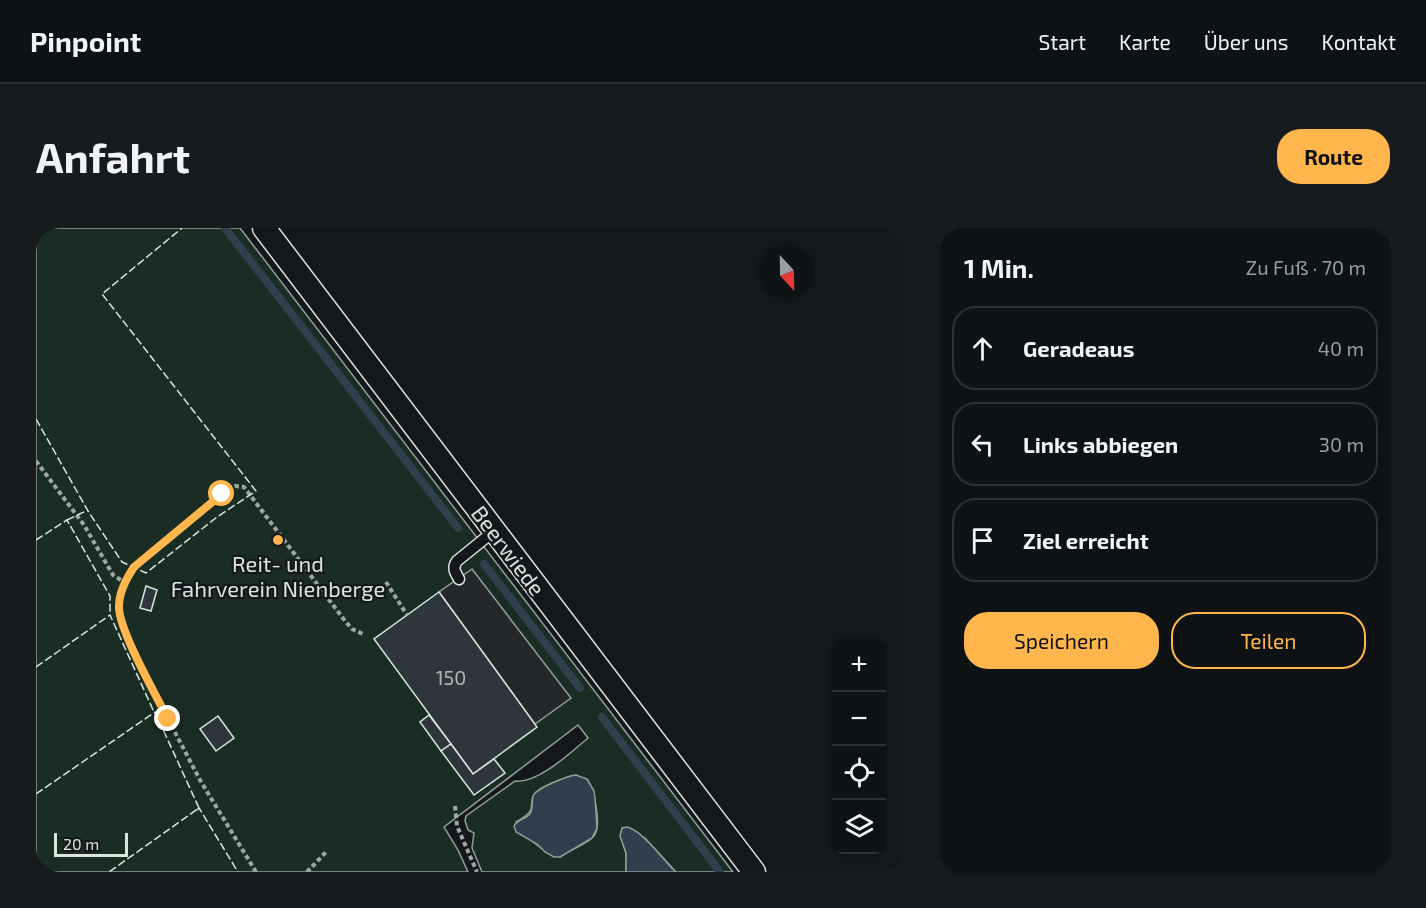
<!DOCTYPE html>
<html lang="de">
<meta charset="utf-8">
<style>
:root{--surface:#0f1215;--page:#181b1e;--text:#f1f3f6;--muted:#9b9ea0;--line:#2f3234;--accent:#ffb74d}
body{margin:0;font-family:"Exo 2",sans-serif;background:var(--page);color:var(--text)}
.controls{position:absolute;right:18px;bottom:18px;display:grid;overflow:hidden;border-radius:12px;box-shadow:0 2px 4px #0004}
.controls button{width:54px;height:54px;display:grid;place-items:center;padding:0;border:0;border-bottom:2px solid var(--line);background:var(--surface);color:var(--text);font:30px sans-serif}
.compass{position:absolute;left:724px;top:18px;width:54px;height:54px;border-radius:50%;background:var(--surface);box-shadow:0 2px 4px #0004;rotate:158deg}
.scale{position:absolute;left:18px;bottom:15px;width:74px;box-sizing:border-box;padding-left:6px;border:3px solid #d8e6dc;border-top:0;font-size:16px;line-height:21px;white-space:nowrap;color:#d8e6dc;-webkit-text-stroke:4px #14181c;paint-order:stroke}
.stop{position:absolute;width:18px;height:18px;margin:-14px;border:4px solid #ffb74d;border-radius:50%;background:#fff}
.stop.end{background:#ffb74d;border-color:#fff;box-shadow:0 2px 6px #0008}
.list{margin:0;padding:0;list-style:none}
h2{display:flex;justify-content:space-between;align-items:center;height:78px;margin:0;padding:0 24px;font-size:26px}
h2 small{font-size:20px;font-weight:400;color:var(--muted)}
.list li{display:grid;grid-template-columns:39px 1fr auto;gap:18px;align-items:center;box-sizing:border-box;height:84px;margin:0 12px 12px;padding:0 12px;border:2px solid var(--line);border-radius:24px}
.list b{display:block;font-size:22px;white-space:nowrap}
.list em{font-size:20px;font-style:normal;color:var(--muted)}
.actions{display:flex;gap:12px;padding:18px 24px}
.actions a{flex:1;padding:14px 0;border:2px solid var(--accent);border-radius:24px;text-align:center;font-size:21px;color:var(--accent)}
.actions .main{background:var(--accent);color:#111}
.icon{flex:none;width:33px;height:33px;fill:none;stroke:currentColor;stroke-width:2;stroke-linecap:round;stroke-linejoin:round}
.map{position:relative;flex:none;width:868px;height:644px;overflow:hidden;border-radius:24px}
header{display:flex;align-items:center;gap:36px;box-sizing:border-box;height:84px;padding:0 30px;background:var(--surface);border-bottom:2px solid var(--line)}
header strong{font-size:28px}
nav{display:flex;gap:33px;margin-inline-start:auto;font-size:21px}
.intro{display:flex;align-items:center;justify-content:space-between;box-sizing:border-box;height:144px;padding:0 36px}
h1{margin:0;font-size:42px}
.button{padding:15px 27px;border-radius:24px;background:var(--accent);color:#111;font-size:21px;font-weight:700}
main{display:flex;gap:36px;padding:0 36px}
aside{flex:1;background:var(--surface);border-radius:24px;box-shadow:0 2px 4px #0004}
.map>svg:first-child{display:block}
.green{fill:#1a2d24;stroke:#939e99;stroke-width:1.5;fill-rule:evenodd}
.parking{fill:#24282b;stroke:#939e99;stroke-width:1.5}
.water{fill:#2f3f4d;stroke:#939e99;stroke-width:1.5}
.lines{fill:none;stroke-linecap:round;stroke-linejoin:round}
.stream{stroke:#2f3f4d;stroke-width:8}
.building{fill:#2c363c;stroke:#d8e6dc;stroke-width:1.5}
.lane-casing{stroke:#d8e6dc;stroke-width:13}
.street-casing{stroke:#d8e6dc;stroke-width:25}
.path{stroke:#9da8a2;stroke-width:4;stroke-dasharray:4.5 3;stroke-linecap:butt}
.lane{stroke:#14181c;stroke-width:10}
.street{stroke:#14181c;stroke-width:22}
.fence{stroke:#d8e6dc;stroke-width:1.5;stroke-dasharray:8 3;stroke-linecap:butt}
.route{stroke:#ffb74d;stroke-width:8}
.poi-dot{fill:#ffb74d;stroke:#14181c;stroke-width:2}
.labels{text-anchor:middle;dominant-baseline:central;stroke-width:4.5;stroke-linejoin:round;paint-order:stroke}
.number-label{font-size:20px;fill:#adbab4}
.street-label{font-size:22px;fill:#d8e6dc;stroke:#14181c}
.poi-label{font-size:22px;fill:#d8e6dc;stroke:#14181c}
</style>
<header>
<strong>Pinpoint</strong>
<nav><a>Start</a><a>Karte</a><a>Über uns</a><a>Kontakt</a></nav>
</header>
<div class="intro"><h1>Anfahrt</h1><a class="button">Route</a></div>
<main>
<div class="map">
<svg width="868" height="644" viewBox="0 0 868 644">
<rect width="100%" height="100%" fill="#14181c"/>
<path class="green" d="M0 0H204L697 644H640L609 610 587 616 590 625V644H446L436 620 438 605 432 602 429 593 430 588 479 553C502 556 535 524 552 510L542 497 408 599 422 622 432 644H0ZM535 548 551 551C558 562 567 599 557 609 548 618 534 621 524 629 503 623 494 611 480 594 506 580 489 577 500 564 508 556 525 552 535 548Z"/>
<path class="parking" d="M436 341 535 470 499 496 403 364Z"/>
<g class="water">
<path d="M540 547 551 551 558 563 559 570 561 600 556 610 524 629H518L509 624 501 616 480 604 478 598C482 591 488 592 493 587 498 582 495 575 497 568 501 560 531 548 540 547Z"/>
<path d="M591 599C606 602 627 632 640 644H590V625L584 608 586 600Z"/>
</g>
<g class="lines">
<g class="stream">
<path d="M189 0 422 300"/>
<path d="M448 336 544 460"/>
<path d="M566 489 684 644"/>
</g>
</g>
<g class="building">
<path d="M110 358 121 362 115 383 104 380Z"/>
<path d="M403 364 501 499 437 546 338 411Z"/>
<path d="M393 487 415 516 405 523 384 494Z"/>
<path d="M182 488 198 510 180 523 164 501Z"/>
<path d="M415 516 437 546 458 531 469 545 438 567 405 523Z"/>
</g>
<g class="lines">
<g class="lane-casing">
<path id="lane" d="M423 351C419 344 416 340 421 333L458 303"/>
</g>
<g class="street-casing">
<path id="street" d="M228 0 718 644"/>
</g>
<g class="path">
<path d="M0 233 48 297 77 347 88 354"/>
<path d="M350 354 371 387"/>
<path d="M419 578 421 598 441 644"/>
<path d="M220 644 164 552 132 491 84 391 83 374 88 354 98 339 191 261 199 258 208 259 309 393 316 401 327 406"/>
<path d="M271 644 290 624"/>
</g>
<use href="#lane" class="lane"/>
<use href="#street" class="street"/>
<g class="fence">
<path d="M0 191 52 283 86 334 110 345 181 289 220 263 66 66 146 0"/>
<path d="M31 292 52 282"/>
<path d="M0 312 31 292 74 368V387"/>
<path d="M0 439 74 387 118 484"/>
<path d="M0 566 119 484 163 580 73 644"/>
<path d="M161 582 163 580 202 644"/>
</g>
</g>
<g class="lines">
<path class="route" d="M132 491C120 467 82 401 83 378 83 364 90 351 98 339L186 266"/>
</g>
<circle class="poi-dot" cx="242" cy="312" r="6"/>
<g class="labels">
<g class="number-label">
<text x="415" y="449">150</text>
</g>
<g class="street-label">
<text transform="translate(473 322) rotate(53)">Beerwiede</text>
</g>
<g class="poi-label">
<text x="242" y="335">Reit- und<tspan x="242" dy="25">Fahrverein Nienberge</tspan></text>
</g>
</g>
</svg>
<div class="controls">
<button>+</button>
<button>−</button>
<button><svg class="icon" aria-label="locate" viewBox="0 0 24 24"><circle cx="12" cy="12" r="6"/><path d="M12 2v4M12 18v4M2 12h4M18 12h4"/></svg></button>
<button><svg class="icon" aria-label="layers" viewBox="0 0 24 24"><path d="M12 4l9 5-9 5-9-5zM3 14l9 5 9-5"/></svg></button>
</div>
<svg class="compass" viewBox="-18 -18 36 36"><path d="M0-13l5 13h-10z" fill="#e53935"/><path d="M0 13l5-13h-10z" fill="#9b9ea0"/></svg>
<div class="scale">20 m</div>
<div class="stop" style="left:186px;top:266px"></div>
<div class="stop end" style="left:132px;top:491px"></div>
</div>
<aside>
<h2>1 Min.<small>Zu Fuß · 70 m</small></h2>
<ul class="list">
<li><svg class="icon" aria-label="ahead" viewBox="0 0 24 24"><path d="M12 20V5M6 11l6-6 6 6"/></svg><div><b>Geradeaus</b></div><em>40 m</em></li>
<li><svg class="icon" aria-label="left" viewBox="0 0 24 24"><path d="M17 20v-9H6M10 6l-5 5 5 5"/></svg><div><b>Links abbiegen</b></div><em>30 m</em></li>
<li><svg class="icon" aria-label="arrive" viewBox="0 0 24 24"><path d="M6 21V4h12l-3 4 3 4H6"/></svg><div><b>Ziel erreicht</b></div></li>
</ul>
<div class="actions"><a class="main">Speichern</a><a>Teilen</a></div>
</aside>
</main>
